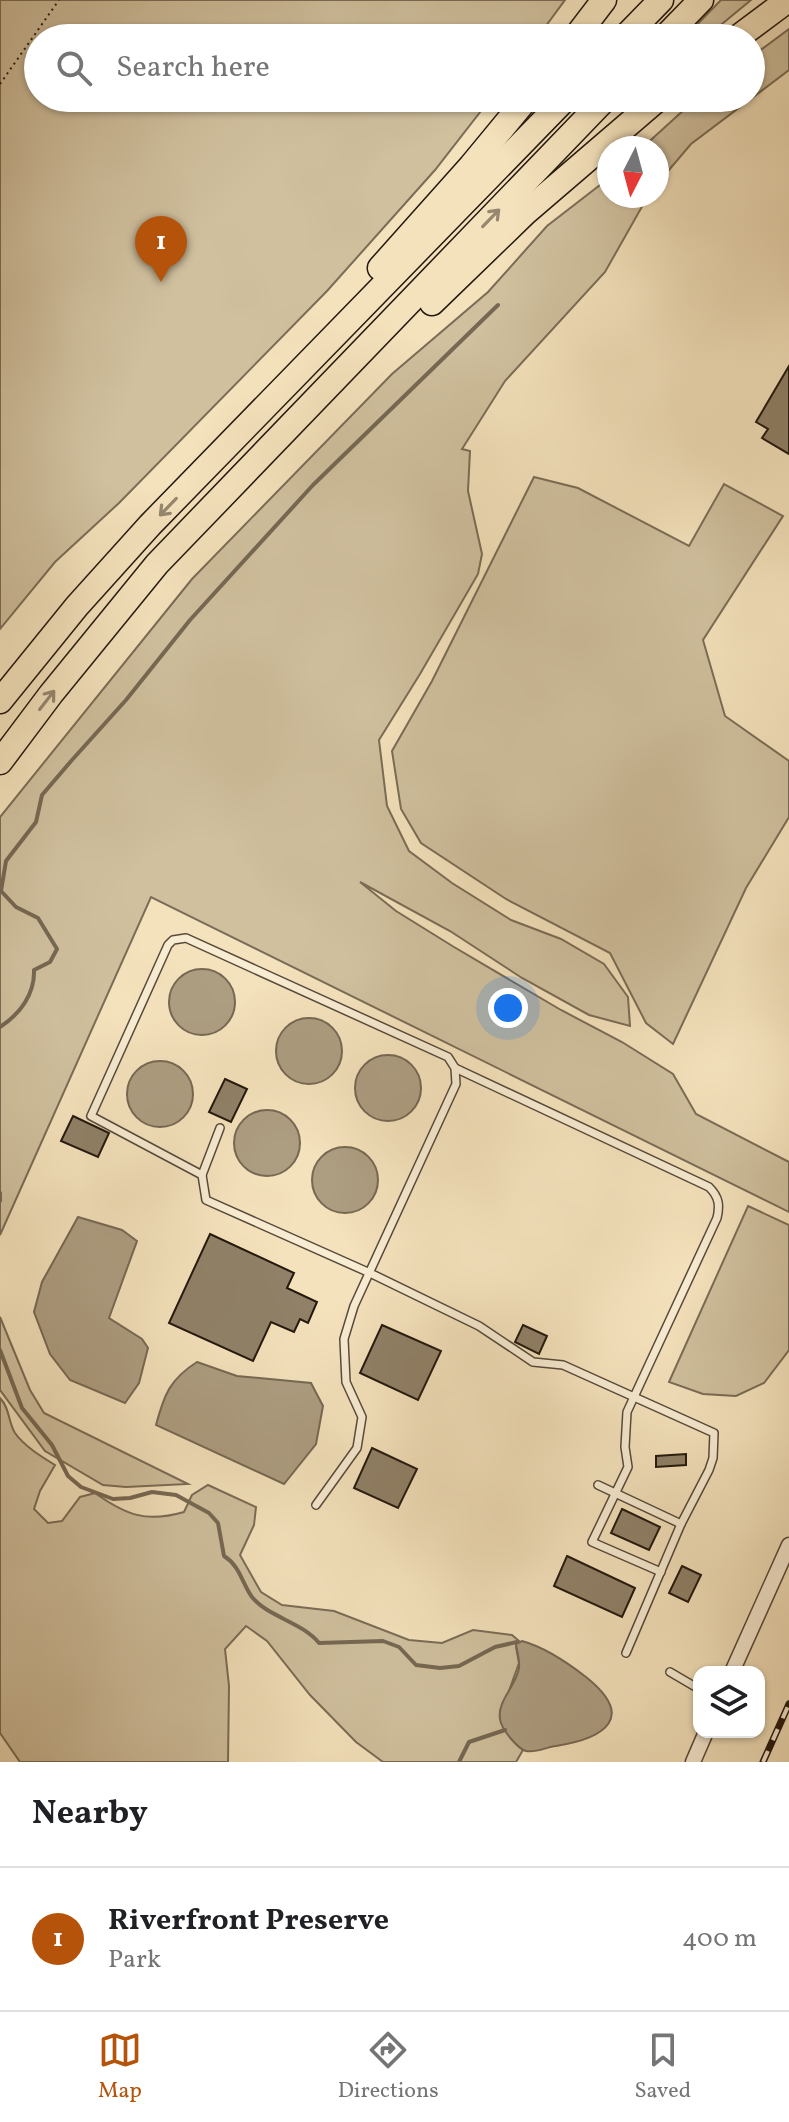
<!DOCTYPE html>
<style>
:root{--surface:#fff;--page:#f2f2f2;--text:#202124;--muted:#757577;--line:#e0e0e0;--accent:#b45309}
body{margin:0;font-family:Vollkorn,serif;background:var(--page);color:var(--text)}
.controls{position:absolute;right:24px;bottom:24px;display:grid;overflow:hidden;border-radius:16px;box-shadow:0 2px 6px #0004}
.controls button{width:72px;height:72px;display:grid;place-items:center;padding:0;border:0;border-bottom:2px solid var(--line);background:var(--surface);color:var(--text);font:40px sans-serif}
.compass{position:absolute;left:597px;top:136px;width:72px;height:72px;border-radius:50%;background:var(--surface);box-shadow:0 2px 6px #0004;rotate:186deg}
.you{position:absolute;left:508px;top:1008px;width:28px;height:28px;margin:-20px;border:6px solid #fff;border-radius:50%;background:#1a73e8;box-shadow:0 0 0 12px #1a73e833}
.badge{display:grid;place-items:center;width:52px;height:52px;border-radius:50%;background:var(--accent);color:#fff;font-size:26px;font-weight:700}
.pin{position:absolute;translate:-50% -66px;filter:drop-shadow(0 2px 4px #0008)}
.pin::after{content:'';position:absolute;top:42px;width:28px;height:24px;background:inherit;clip-path:polygon(0 0,100% 0,50% 100%)}
.list{margin:0;padding:0;list-style:none}
h2{display:flex;justify-content:space-between;align-items:center;height:104px;margin:0;padding:0 32px;font-size:34px}
h2 small{font-size:26px;font-weight:400;color:var(--muted)}
.list li{display:grid;grid-template-columns:52px 1fr auto;gap:24px;align-items:center;box-sizing:border-box;height:144px;padding:0 32px;border-top:2px solid var(--line)}
.list b{display:block;font-size:30px;white-space:nowrap}
.list p{margin:0;font-size:26px;white-space:nowrap;color:var(--muted)}
.list em{font-size:26px;font-style:normal;color:var(--muted)}
.icon{flex:none;width:44px;height:44px;fill:none;stroke:currentColor;stroke-width:2;stroke-linecap:round;stroke-linejoin:round}
.map{position:relative;flex:none;width:789px;height:1762px;overflow:hidden}
.search{position:absolute;background:var(--surface);box-shadow:0 2px 6px #0004;left:24px;right:24px;top:24px;height:88px;display:flex;align-items:center;gap:20px;box-sizing:border-box;padding:0 28px;border-radius:44px;color:var(--muted);font-size:30px}
.sheet{height:248px;background:var(--surface)}
nav{display:flex;justify-content:space-around;align-items:center;box-sizing:border-box;height:112px;border-top:2px solid var(--line);background:var(--surface);font-size:22px;color:var(--muted)}
nav a{display:grid;justify-items:center;gap:4px}
nav .on{color:var(--accent)}
.map>svg:first-child{display:block}
.green{fill:#d0c09e;stroke:#7a6c56;stroke-width:2}
.water{fill:#ad9d81;stroke:#766853;stroke-width:2}
.lines{fill:none;stroke-linecap:round;stroke-linejoin:round}
.stream{stroke:#766853;stroke-width:4}
.building{fill:#908168;stroke:#23180e;stroke-width:2}
.service-casing{stroke:#574a3a;stroke-width:10}
.minor-casing{stroke:#574a3a;stroke-width:17}
.motorway-casing{stroke:#23180e;stroke-width:27}
.path{stroke:#23180e;stroke-width:2;stroke-dasharray:2 4;stroke-linecap:butt}
.service{stroke:#f8ecd3;stroke-width:7}
.minor{stroke:#f8ecd3;stroke-width:14}
.motorway{stroke:#f4e2bc;stroke-width:24}
.rail-casing{stroke:#23180e;stroke-width:7}
.rail{stroke:#f8ecd3;stroke-width:4;stroke-dasharray:12;stroke-linecap:butt}
.oneway{stroke:#96876e}
</style>
<div class="map">
<svg width="789" height="1762" viewBox="0 0 789 1762">
<rect width="100%" height="100%" fill="#f4e2bc"/>
<filter id="stains"><feTurbulence type="fractalNoise" baseFrequency=".0025" numOctaves="4"/><feColorMatrix values="0 0 0 0 .2 0 0 0 0 .09 0 0 0 0 .02 0 0 0 .5 -.17"/></filter>
<radialGradient id="worn" r=".72"><stop offset=".6" stop-color="#630" stop-opacity="0"/><stop offset="1" stop-color="#630" stop-opacity=".3"/></radialGradient>
<g class="green">
<path d="M0 0H565L537 38H38V98H491L435 170 327 291 119 503 55 562 0 629Z"/>
<path d="M721 0H751L705 38H684Z"/>
<path d="M789 29V70L691 144 657 184V148H642L697 98H751V57Z"/>
<path d="M609 178V196H648L605 272 505 381 462 449 470 451 468 491 482 554 478 574 420 674 379 740 387 806 409 851 452 883 511 920 561 939 604 964 628 997 630 1026 589 1015 522 978 450 931 360 882 396 911 454 947 561 1010 622 1042 673 1074 696 1114 789 1162V1212L151 897 0 1235V817L192 579 392 374 488 292 547 226Z"/>
<path d="M534 477 578 488 689 546 724 484 783 516 703 640 725 716 789 761V817L746 888 673 1044 646 1023 610 953 506 899 421 843 401 809 392 751 432 681Z"/>
<path d="M748 1206 789 1225V1350L764 1383 736 1396 703 1394 669 1382Z"/>
<path d="M0 1317 30 1390 44 1413 188 1484 126 1487 103 1485 45 1451 0 1390Z"/>
<path d="M0 1398C10 1408 8 1422 15 1433 24 1446 42 1457 55 1465L40 1491 34 1509 48 1523 62 1521 80 1497 95 1493C126 1515 146 1523 184 1512L192 1495 208 1485 256 1507 254 1525 240 1555 261 1592 282 1605 334 1611 409 1640 442 1643 473 1630 512 1635 519 1641 516 1647 519 1663 509 1691 508 1734 523 1750 516 1762H383L356 1742 310 1695 267 1641 246 1626 225 1649 229 1686 228 1762H20L0 1733Z"/>
</g>
<g class="water">
<circle cx="202" cy="1002" r="33"/>
<circle cx="309" cy="1051" r="33"/>
<circle cx="388" cy="1088" r="33"/>
<circle cx="160" cy="1094" r="33"/>
<circle cx="267" cy="1143" r="33"/>
<circle cx="345" cy="1180" r="33"/>
<path d="M78 1217 122 1230 137 1241 109 1318 142 1339 148 1348 139 1383 125 1403 70 1380 50 1354 34 1312 42 1282Z"/>
<path d="M197 1362 237 1376 311 1383 323 1406 316 1444 284 1484 156 1425C164 1395 170 1379 197 1362Z"/>
<path d="M522 1641C544 1647 568 1663 586 1677 636 1717 606 1738 556 1746 546 1747 537 1753 526 1751 518 1749 501 1729 500 1719 497 1701 516 1686 519 1668 520 1660 517 1652 516 1644Z"/>
</g>
<g class="lines">
<g class="stream">
<path d="M0 1027C20 1014 35 994 34 970L50 962 57 949 38 918 16 907 1 891 6 861 36 822 42 795 72 760 126 700 190 620 313 485 498 305"/>
<path d="M0 1193V1201"/>
<path d="M0 1350 22 1408 52 1445 68 1476 81 1487 113 1499 130 1498 152 1492 176 1495 209 1513 218 1523 224 1556C240 1566 242 1583 252 1597 268 1617 302 1622 319 1643L383 1641 399 1647 416 1665 440 1668 459 1666 495 1647 517 1642"/>
<path d="M459 1762 469 1742 505 1730"/>
</g>
</g>
<g class="building">
<path d="M789 366V454L762 438 768 429 756 422Z"/>
<path d="M225 1079 247 1089 231 1122 209 1112Z"/>
<path d="M73 1116 109 1133 98 1157 61 1141Z"/>
<path d="M210 1234 294 1273 287 1288 317 1302 308 1323 300 1319 294 1332 271 1322 253 1361 169 1323Z"/>
<path d="M382 1325 441 1351 418 1400 360 1373Z"/>
<path d="M523 1325 547 1336 539 1354 515 1342Z"/>
<path d="M372 1448 417 1469 398 1508 354 1488Z"/>
<path d="M686 1454V1465L656 1467V1456Z"/>
<path d="M622 1509 660 1527 649 1550 611 1533Z"/>
<path d="M567 1556 635 1588 622 1617 554 1586Z"/>
<path d="M682 1566 701 1575 688 1602 669 1593Z"/>
</g>
<g class="lines">
<g class="service-casing">
<g id="service">
<path d="M455 1068 709 1187C719 1197 720 1205 717 1218L627 1412 625 1447 628 1467 592 1542 661 1572"/>
<path d="M202 1175 220 1128"/>
<path d="M598 1485 681 1524"/>
<path d="M316 1505 357 1448 362 1417 346 1382 344 1339 354 1306 456 1084 455 1068 448 1057 186 938 173 940 168 945 91 1116 202 1175 206 1200 370 1273 479 1326 533 1362 563 1365 714 1433 713 1458 709 1470 681 1524 626 1653"/>
<path d="M670 1672 699 1689"/>
</g>
</g>
<g class="minor-casing">
<g id="minor">
<path d="M732 1672 789 1545"/>
<path d="M693 1762 706 1732"/>
</g>
</g>
<g class="motorway-casing">
<g id="motorway">
<path d="M575 38 604 0"/>
<path d="M624 38 661 0"/>
<path d="M664 38 701 0"/>
<path d="M737 38 788 0"/>
<path d="M380 268 471 166 527 98"/>
<path d="M432 303 525 213 659 98"/>
<path d="M0 701 77 606 150 525 566 98"/>
<path d="M0 762 51 694 157 564 606 98"/>
</g>
</g>
<path class="path" d="M0 84 59 0"/>
<use href="#service" class="service"/>
<use href="#minor" class="minor"/>
<use href="#motorway" class="motorway"/>
<g class="rail-casing">
<path id="rail" d="M763 1762 789 1704"/>
</g>
<use href="#rail" class="rail"/>
</g>
<defs><path id="oneway-shaft" d="M-6 0H5M1.5-3L5.5 0L1.5 3" fill="none" stroke-width="1.6" stroke-linecap="round" stroke-linejoin="round" transform="scale(2)"/></defs>
<g class="oneway">
<use href="#oneway-shaft" transform="translate(491 218) rotate(-46)"/>
<use href="#oneway-shaft" transform="translate(168 507) rotate(134)"/>
<use href="#oneway-shaft" transform="translate(47 700) rotate(-52)"/>
</g>
<rect width="100%" height="100%" filter="url(#stains)"/>
<rect width="100%" height="100%" fill="url(#worn)"/>
</svg>
<div class="controls">
<button><svg class="icon" aria-label="layers" viewBox="0 0 24 24"><path d="M12 4l9 5-9 5-9-5zM3 14l9 5 9-5"/></svg></button>
</div>
<svg class="compass" viewBox="-18 -18 36 36"><path d="M0-13l5 13h-10z" fill="#e53935"/><path d="M0 13l5-13h-10z" fill="#757577"/></svg>
<div class="you"></div>
<div class="pin badge" style="left:161px;top:282px">1</div>
<div class="search"><svg class="icon" aria-label="search" viewBox="0 0 24 24"><circle cx="10" cy="10" r="6"/><path d="M15 15l6 6"/></svg>Search here</div>
</div>
<section class="sheet">
<h2>Nearby<small></small></h2>
<ul class="list">
<li><span class="badge">1</span><div><b>Riverfront Preserve</b><p>Park</p></div><em>400 m</em></li>
</ul>
</section>
<nav>
<a class="on"><svg class="icon" aria-label="map" viewBox="0 0 24 24"><path d="M3 6l6-2 6 2 6-2v14l-6 2-6-2-6 2zM9 4v14M15 6v14"/></svg>Map</a>
<a><svg class="icon" aria-label="directions" viewBox="0 0 24 24"><path d="M12 3l9 9-9 9-9-9zM9 14v-3h6M13 9l2 2-2 2"/></svg>Directions</a>
<a><svg class="icon" aria-label="saved" viewBox="0 0 24 24"><path d="M7 4h10v16l-5-4-5 4z"/></svg>Saved</a>
</nav>
